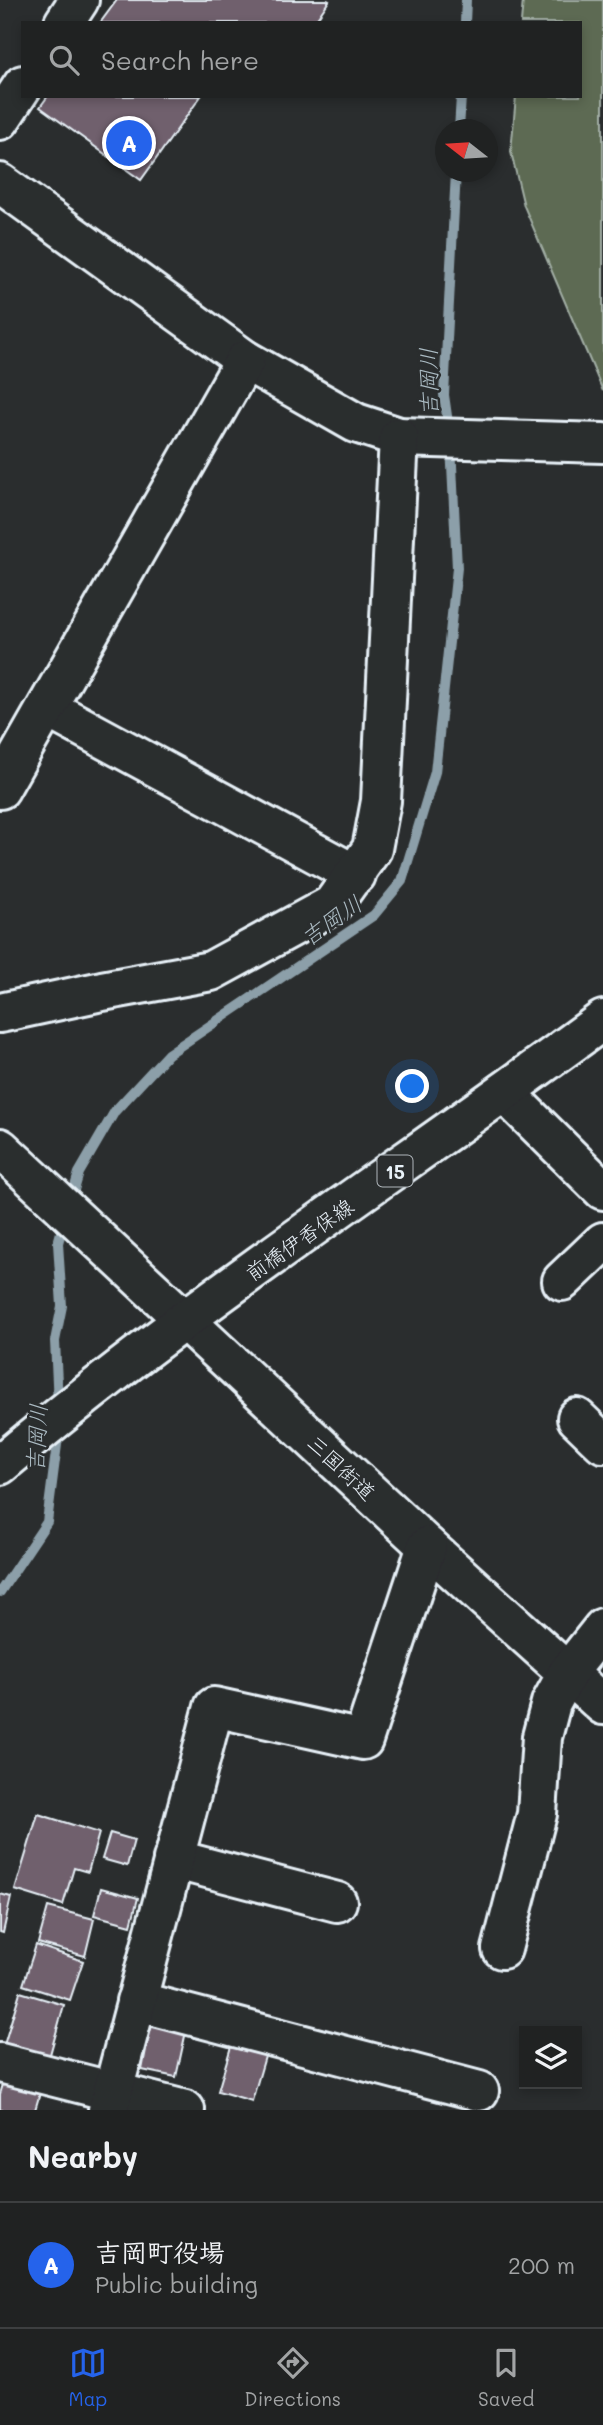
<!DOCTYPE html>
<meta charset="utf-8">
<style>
:root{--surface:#202222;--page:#282a2a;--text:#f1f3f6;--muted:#a2a4a5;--line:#3d3f40;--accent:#2563eb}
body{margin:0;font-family:Mali,"Klee One",sans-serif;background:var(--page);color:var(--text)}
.controls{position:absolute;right:21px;bottom:21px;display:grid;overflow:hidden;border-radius:0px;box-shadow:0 4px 10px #0003}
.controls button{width:63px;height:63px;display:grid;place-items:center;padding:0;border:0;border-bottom:2px solid var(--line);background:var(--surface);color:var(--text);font:35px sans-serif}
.compass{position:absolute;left:435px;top:119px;width:63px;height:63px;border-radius:50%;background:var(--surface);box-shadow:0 4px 10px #0003;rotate:287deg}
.you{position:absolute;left:413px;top:1087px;width:24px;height:24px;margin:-18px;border:5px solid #fff;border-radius:50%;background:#1a73e8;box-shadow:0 0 0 10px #1a73e833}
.badge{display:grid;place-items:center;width:46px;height:46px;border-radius:50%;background:var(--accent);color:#fff;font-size:23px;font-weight:700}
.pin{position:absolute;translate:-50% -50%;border:4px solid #fff;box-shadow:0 2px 7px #0006}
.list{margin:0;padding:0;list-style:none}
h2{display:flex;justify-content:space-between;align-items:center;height:91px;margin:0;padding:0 28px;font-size:30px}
h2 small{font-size:23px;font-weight:400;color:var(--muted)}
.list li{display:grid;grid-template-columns:46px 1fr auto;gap:21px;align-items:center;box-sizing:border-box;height:126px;padding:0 28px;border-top:2px solid var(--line)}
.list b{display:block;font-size:26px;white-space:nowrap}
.list p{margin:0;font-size:23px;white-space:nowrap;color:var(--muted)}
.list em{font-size:23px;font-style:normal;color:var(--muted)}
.icon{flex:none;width:38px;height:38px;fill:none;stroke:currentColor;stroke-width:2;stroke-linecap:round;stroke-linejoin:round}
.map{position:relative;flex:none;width:603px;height:2110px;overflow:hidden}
.search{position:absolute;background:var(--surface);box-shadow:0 4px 10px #0003;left:21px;right:21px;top:21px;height:77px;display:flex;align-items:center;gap:18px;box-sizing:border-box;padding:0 24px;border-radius:0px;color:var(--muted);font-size:26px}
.sheet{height:217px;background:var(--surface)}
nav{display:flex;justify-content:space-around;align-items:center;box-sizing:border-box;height:98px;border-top:2px solid var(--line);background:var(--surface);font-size:19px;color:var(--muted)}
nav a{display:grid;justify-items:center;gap:4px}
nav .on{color:var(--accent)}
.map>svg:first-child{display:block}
.green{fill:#5d6b52;stroke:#a2aea5;stroke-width:2}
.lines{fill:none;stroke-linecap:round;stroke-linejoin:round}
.stream{stroke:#8c9fa9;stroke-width:10}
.building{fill:#6f606d;stroke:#e8f1f8;stroke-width:2}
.minor-casing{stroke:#e8f1f8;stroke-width:44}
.major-casing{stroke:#e8f1f8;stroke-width:44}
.minor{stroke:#2a2d2e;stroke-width:38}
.major{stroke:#2a2d2e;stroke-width:38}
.labels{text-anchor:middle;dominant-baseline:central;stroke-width:5;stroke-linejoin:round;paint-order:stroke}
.shield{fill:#2a2d2e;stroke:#afb6bb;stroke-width:2}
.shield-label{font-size:19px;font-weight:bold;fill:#e8f1f8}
.street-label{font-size:21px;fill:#e8f1f8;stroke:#2a2d2e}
.water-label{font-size:23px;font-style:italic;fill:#abbbc3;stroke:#2a2d2e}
</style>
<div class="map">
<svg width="603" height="2110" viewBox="0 0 603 2110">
<rect width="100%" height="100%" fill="#2a2d2e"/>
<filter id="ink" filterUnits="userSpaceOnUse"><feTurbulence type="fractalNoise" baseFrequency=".0143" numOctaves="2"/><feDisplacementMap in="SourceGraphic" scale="14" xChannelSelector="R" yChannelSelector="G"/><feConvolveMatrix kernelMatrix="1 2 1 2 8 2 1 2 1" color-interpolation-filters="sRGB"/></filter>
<g filter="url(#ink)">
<path class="green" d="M523 0H603V391L524 206 511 152 516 96H580V23H521Z"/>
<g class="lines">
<g class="stream">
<path d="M465 23 466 0"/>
<path d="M459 130 461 96"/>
<path d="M449 430 444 395 456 172"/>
<path d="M71 1200 79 1173 115 1111 168 1054 374 915 402 881 435 772 457 568 451 445"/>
<path d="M58 1404 55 1341 62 1306 58 1243 64 1221"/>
<path d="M0 1592 47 1522 59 1429"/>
</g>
</g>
<g class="building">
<path d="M117 0H327L329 1 314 23H100Z"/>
<path d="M48 96H201L141 180 40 107Z"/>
<path d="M38 1814 99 1833 88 1872 74 1868 63 1905 15 1890Z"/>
<path d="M110 1833 134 1840 127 1866 102 1859Z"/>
<path d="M101 1888 138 1898 131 1925 94 1915Z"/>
<path d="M0 1894 11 1897 3 1933 0 1932Z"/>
<path d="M48 1907 94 1919 85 1956 38 1943Z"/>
<path d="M36 1945 83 1961 70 2000 23 1985Z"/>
<path d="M20 1992 64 2005 49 2058 4 2045Z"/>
<path d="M152 2019 187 2027 176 2077 142 2070Z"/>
<path d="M232 2043 266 2053 252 2101 218 2091Z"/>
<path d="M7 2072 43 2083 35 2110H0V2094Z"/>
</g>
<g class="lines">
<g class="minor-casing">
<g id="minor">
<path d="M64 23 79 0"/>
<path d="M0 120 23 85"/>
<path d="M0 183 245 360 356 423 399 437 603 443"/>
<path d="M47 708 356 875"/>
<path d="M0 789 245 360"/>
<path d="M0 1013 102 991 211 971 332 905 372 849 381 801 399 437"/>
<path d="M504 1092 603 1190"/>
<path d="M0 1148 427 1546 603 1705"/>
<path d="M562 1281 603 1242"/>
<path d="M577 1418 603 1443"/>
<path d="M173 1859 337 1902"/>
<path d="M502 1949 537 1814 542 1737 551 1703 568 1672 603 1628"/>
<path d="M136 2001 479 2091"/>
<path d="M0 2063 185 2110"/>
<path d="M108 2110 214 1707 363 1740 427 1546"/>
</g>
</g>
<g class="major-casing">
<path id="major" d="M0 1465C191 1304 402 1168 603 1020"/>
</g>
<use href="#minor" class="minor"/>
<use href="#major" class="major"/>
</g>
</g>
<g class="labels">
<rect class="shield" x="377.5" y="1155.5" width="35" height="31" rx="5"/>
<g class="shield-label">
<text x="395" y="1171">15</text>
</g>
<g class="street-label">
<text transform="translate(299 1239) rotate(-35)">前橋伊香保線</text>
<text transform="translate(342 1467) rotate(43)">三国街道</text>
</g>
<g class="water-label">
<text transform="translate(428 382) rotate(-91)">吉岡川</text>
<text transform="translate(331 920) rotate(-35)">吉岡川</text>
<text transform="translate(36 1438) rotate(-87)">吉岡川</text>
</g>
</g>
</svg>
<div class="controls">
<button><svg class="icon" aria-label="layers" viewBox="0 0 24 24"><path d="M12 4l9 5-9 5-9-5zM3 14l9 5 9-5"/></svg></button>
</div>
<svg class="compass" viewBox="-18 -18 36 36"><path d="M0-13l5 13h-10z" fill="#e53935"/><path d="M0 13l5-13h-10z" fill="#a2a4a5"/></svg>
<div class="you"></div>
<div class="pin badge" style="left:129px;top:143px">A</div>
<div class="search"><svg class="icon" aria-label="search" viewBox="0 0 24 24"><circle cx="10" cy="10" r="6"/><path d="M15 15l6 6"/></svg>Search here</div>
</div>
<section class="sheet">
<h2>Nearby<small></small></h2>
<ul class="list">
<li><span class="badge">A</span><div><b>吉岡町役場</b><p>Public building</p></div><em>200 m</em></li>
</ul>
</section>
<nav>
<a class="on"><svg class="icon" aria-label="map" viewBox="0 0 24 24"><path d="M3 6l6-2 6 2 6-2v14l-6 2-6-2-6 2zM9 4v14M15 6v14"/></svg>Map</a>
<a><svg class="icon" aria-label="directions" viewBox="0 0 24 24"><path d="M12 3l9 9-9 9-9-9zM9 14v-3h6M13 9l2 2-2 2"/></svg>Directions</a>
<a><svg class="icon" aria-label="saved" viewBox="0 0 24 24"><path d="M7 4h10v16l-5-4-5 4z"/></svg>Saved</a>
</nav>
